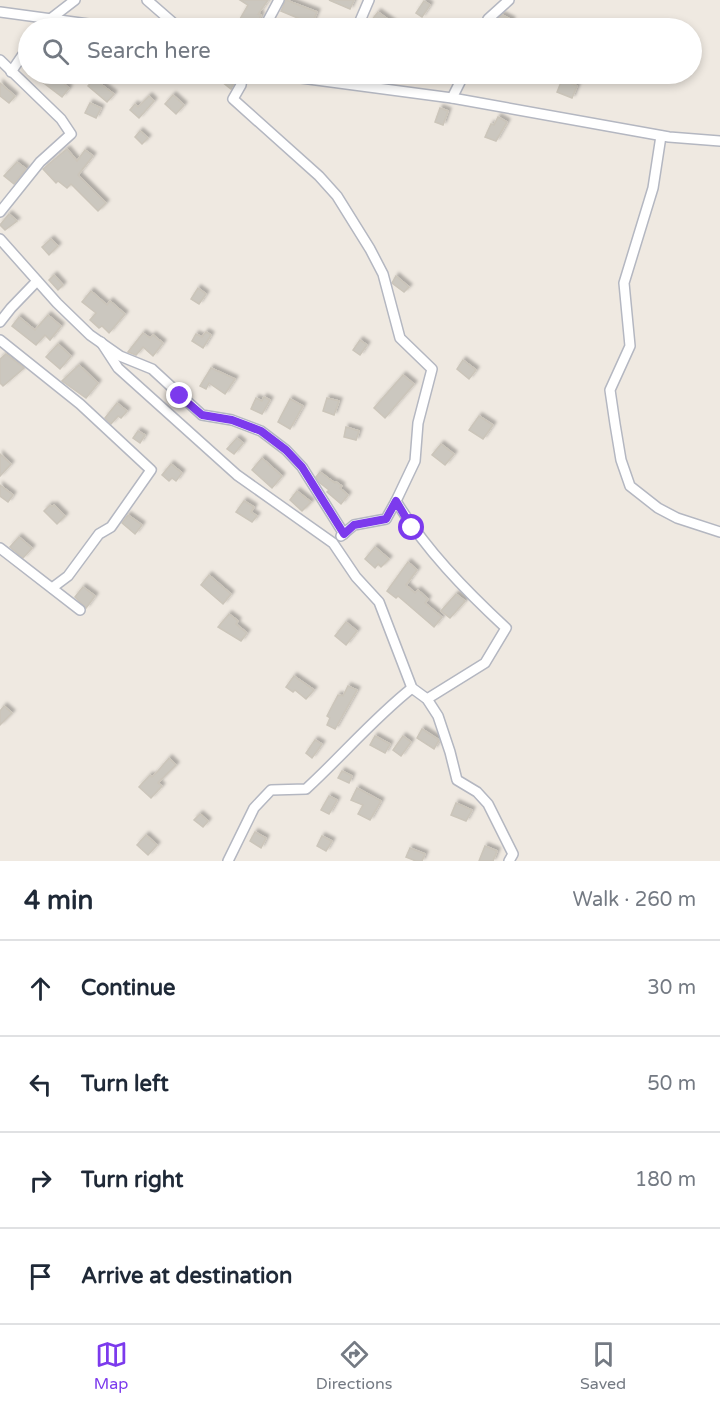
<!DOCTYPE html>
<meta charset="utf-8">
<style>
:root{--surface:#fff;--page:#f2f2f3;--text:#1f2937;--muted:#747a83;--line:#e0e1e3;--accent:#7c3aed}
body{margin:0;font-family:"Varela Round",sans-serif;background:var(--page);color:var(--text)}
.stop{position:absolute;width:18px;height:18px;margin:-14px;border:4px solid #7c3aed;border-radius:50%;background:#fff}
.stop.end{background:#7c3aed;border-color:#fff;box-shadow:0 2px 6px #0008}
.list{margin:0;padding:0;list-style:none}
h2{display:flex;justify-content:space-between;align-items:center;height:78px;margin:0;padding:0 24px;font-size:26px}
h2 small{font-size:20px;font-weight:400;color:var(--muted)}
.list li{display:grid;grid-template-columns:39px 1fr auto;gap:18px;align-items:center;box-sizing:border-box;height:96px;padding:0 24px;border-top:2px solid var(--line)}
.list b{display:block;font-size:22px;white-space:nowrap}
.list em{font-size:20px;font-style:normal;color:var(--muted)}
.icon{flex:none;width:33px;height:33px;fill:none;stroke:currentColor;stroke-width:2;stroke-linecap:round;stroke-linejoin:round}
.map{position:relative;flex:none;width:720px;height:861px;overflow:hidden}
.search{position:absolute;background:var(--surface);box-shadow:0 3px 9px #0003;left:18px;right:18px;top:18px;height:66px;display:flex;align-items:center;gap:15px;box-sizing:border-box;padding:0 21px;border-radius:33px;color:var(--muted);font-size:22px}
.sheet{height:462px;background:var(--surface)}
nav{display:flex;justify-content:space-around;align-items:center;box-sizing:border-box;height:84px;border-top:2px solid var(--line);background:var(--surface);font-size:16px;color:var(--muted)}
nav a{display:grid;justify-items:center;gap:3px}
nav .on{color:var(--accent)}
.map>svg:first-child{display:block}
.building{fill:#cbc7bf;stroke:#cbc5ba;stroke-width:1.5;filter:url(#shadow)}
.lines{fill:none;stroke-linecap:round;stroke-linejoin:round}
.street-casing{stroke:#b4b7c1;stroke-width:12}
.street{stroke:#fff;stroke-width:9}
.route{stroke:#7c3aed;stroke-width:8}
</style>
<div class="map">
<svg width="720" height="861" viewBox="0 0 720 861">
<defs>
<filter id="shadow"><feDropShadow dx="3" dy="-3" stdDeviation="1.5" flood-color="#0004"/></filter>
</defs>
<rect width="100%" height="100%" fill="#efe9e1"/>
<g class="building">
<path d="M240 0H268L258 14 261 15 255 28 240 19 248 5Z"/>
<path d="M286 0 317 12 312 24 281 11Z"/>
<path d="M329 0H354L350 9Z"/>
<path d="M424 1 430 5 422 17 416 13Z"/>
<path d="M378 12 400 28H381L371 21Z"/>
<path d="M502 15 512 20 509 28 493 27 495 21Z"/>
<path d="M32 74 53 75 69 88 62 97Z"/>
<path d="M212 74H223L234 83 231 89Z"/>
<path d="M94 79 114 94 107 102 88 86Z"/>
<path d="M562 80 577 86 572 98 557 92Z"/>
<path d="M0 83 15 96 9 103 0 96Z"/>
<path d="M173 95 184 105 176 114 165 104Z"/>
<path d="M149 96 154 101 139 118 130 110 135 104 138 107Z"/>
<path d="M90 103 101 108 96 118 85 113Z"/>
<path d="M440 108 448 111 443 125 435 122Z"/>
<path d="M498 117 507 122 496 141 485 137 491 124 494 125Z"/>
<path d="M140 131 148 138 142 144 135 137Z"/>
<path d="M67 149 77 161 85 150 93 156 78 175 106 203 98 211 71 184 67 188 58 181 56 183 43 169Z"/>
<path d="M17 162 26 169 14 184 4 176Z"/>
<path d="M9 214 17 221 5 230 0 225Z"/>
<path d="M51 239 58 246 49 255 42 247Z"/>
<path d="M54 275 63 285 58 290 49 280Z"/>
<path d="M396 276 409 287 404 292 392 283Z"/>
<path d="M198 288 206 294 199 304 191 299Z"/>
<path d="M91 291 107 305 110 301 125 314 109 333 102 326 99 328 90 320 96 313 82 302Z"/>
<path d="M48 315 61 326 50 340 45 335 36 345 12 326 19 317 35 330Z"/>
<path d="M206 332 211 335 203 348 192 341 196 334 202 337Z"/>
<path d="M143 333 150 338 153 335 163 343 153 356 143 347 136 355 128 352Z"/>
<path d="M360 340 367 345 360 355 353 350Z"/>
<path d="M58 344 71 356 60 369 46 357Z"/>
<path d="M6 354 24 368 3 386 0 383V359Z"/>
<path d="M463 360 476 370 469 379 457 369Z"/>
<path d="M79 365 98 383 86 398 62 381Z"/>
<path d="M211 368 235 379 225 394 209 383 206 389 200 386Z"/>
<path d="M403 375 414 384 385 418 374 408Z"/>
<path d="M264 397 270 400 262 414 251 409 256 398 262 401Z"/>
<path d="M327 398 339 401 334 415 323 411Z"/>
<path d="M290 399 303 406 290 429 278 422Z"/>
<path d="M117 403 127 411 121 418 118 416 111 424 105 418Z"/>
<path d="M479 416 493 425 483 439 469 430Z"/>
<path d="M346 427 359 431 356 440 344 437Z"/>
<path d="M138 431 145 435 140 443 133 438Z"/>
<path d="M237 438 243 443 234 454 227 449Z"/>
<path d="M441 444 454 454 445 465 432 455Z"/>
<path d="M0 454 11 464 0 476Z"/>
<path d="M262 458 282 476 272 488 252 470Z"/>
<path d="M171 464 182 473 176 481 172 478 169 481 162 475Z"/>
<path d="M320 472 335 483 336 482 342 486 340 488 348 495 341 504 327 492 329 490 320 483 316 477Z"/>
<path d="M0 485 13 495 8 502 0 496Z"/>
<path d="M297 491 311 502 302 511 290 500Z"/>
<path d="M244 501 254 507 251 512 257 516 252 522 236 512Z"/>
<path d="M50 505 52 507 54 505 65 516 57 524 44 511Z"/>
<path d="M128 515 142 525 135 534 122 523Z"/>
<path d="M19 537 32 548 23 558 10 547Z"/>
<path d="M375 547 389 559 381 567 378 564 375 568 365 559Z"/>
<path d="M408 562 417 570 406 585 415 593 418 590 428 599 425 603 442 617 434 627 398 596 396 598 387 591Z"/>
<path d="M209 575 231 594 223 604 201 585Z"/>
<path d="M83 587 95 596 86 608 75 597Z"/>
<path d="M456 594 465 601 450 618 441 611Z"/>
<path d="M229 614 238 621 236 624 247 633 241 641 218 627Z"/>
<path d="M346 622 357 631 346 645 335 636Z"/>
<path d="M294 676 314 690 306 699 295 690 293 692 286 687Z"/>
<path d="M348 686 357 690 335 729 327 725 330 718 327 716 338 695 343 696Z"/>
<path d="M4 706 12 713 0 725V711Z"/>
<path d="M422 729 439 740 434 749 417 738Z"/>
<path d="M375 736 390 744 385 753 370 745Z"/>
<path d="M403 736 411 742 401 756 393 750Z"/>
<path d="M315 740 322 744 312 758 306 753Z"/>
<path d="M169 758 176 765 158 783 162 786 151 798 139 787 150 775 152 777 158 771Z"/>
<path d="M342 771 352 776 349 783 338 778Z"/>
<path d="M357 788 381 801 370 820 358 814 363 805 351 800Z"/>
<path d="M329 796 337 800 329 814 321 810Z"/>
<path d="M456 803 472 810 466 821 451 815Z"/>
<path d="M200 814 208 821 203 827 194 820Z"/>
<path d="M255 832 266 838 261 848 250 841Z"/>
<path d="M146 835 157 845 148 855 137 845Z"/>
<path d="M322 836 332 841 326 851 317 846Z"/>
<path d="M485 846 497 851 493 861H479Z"/>
<path d="M410 848 425 854 422 861H416L406 857Z"/>
</g>
<g class="lines">
<g class="street-casing">
<g id="street">
<path d="M147 0 179 28"/>
<path d="M0 12 118 28"/>
<path d="M42 28 49 20 75 0"/>
<path d="M264 28 279 0"/>
<path d="M357 28 369 0"/>
<path d="M485 28 488 19 509 0"/>
<path d="M0 60 61 119 71 134 40 162 0 212"/>
<path d="M11 72 28 47"/>
<path d="M243 74 241 85 233 99 319 176 337 196 370 249 383 274 400 338 432 369 418 423 415 461 396 501C425 549 465 590 506 628L485 663 427 699"/>
<path d="M271 74 452 98 669 137 720 141"/>
<path d="M452 98 464 74"/>
<path d="M661 136 653 188 624 283 630 346 610 390 615 424 621 460 630 486 658 508 677 518 720 532"/>
<path d="M0 239 57 303 90 335 120 356 152 369 202 415 232 420 261 431 286 450 302 467 344 534"/>
<path d="M0 322 11 308 37 281"/>
<path d="M0 340 80 404 151 470 111 527 99 534 68 576 52 588"/>
<path d="M101 342 118 368 237 475 333 543 356 577 379 602 412 688 427 699 438 716 450 752 457 780 477 792 488 804 513 854 509 861"/>
<path d="M341 536 354 525 386 519 396 501"/>
<path d="M0 548 80 610"/>
<path d="M228 861 254 808 271 790 306 789C342 756 374 718 412 688"/>
</g>
</g>
<use href="#street" class="street"/>
</g>
<g class="lines">
<path class="route" d="M180 396 202 415 232 420 261 431 286 450 302 467 344 534 354 525 386 519 396 501 412 528"/>
</g>
</svg>
<div class="stop" style="left:412px;top:528px"></div>
<div class="stop end" style="left:180px;top:396px"></div>
<div class="search"><svg class="icon" aria-label="search" viewBox="0 0 24 24"><circle cx="10" cy="10" r="6"/><path d="M15 15l6 6"/></svg>Search here</div>
</div>
<section class="sheet">
<h2>4 min<small>Walk · 260 m</small></h2>
<ul class="list">
<li><svg class="icon" aria-label="ahead" viewBox="0 0 24 24"><path d="M12 20V5M6 11l6-6 6 6"/></svg><div><b>Continue</b></div><em>30 m</em></li>
<li><svg class="icon" aria-label="left" viewBox="0 0 24 24"><path d="M17 20v-9H6M10 6l-5 5 5 5"/></svg><div><b>Turn left</b></div><em>50 m</em></li>
<li><svg class="icon" aria-label="right" viewBox="0 0 24 24"><path d="M7 20v-9h11M14 6l5 5-5 5"/></svg><div><b>Turn right</b></div><em>180 m</em></li>
<li><svg class="icon" aria-label="arrive" viewBox="0 0 24 24"><path d="M6 21V4h12l-3 4 3 4H6"/></svg><div><b>Arrive at destination</b></div></li>
</ul>
</section>
<nav>
<a class="on"><svg class="icon" aria-label="map" viewBox="0 0 24 24"><path d="M3 6l6-2 6 2 6-2v14l-6 2-6-2-6 2zM9 4v14M15 6v14"/></svg>Map</a>
<a><svg class="icon" aria-label="directions" viewBox="0 0 24 24"><path d="M12 3l9 9-9 9-9-9zM9 14v-3h6M13 9l2 2-2 2"/></svg>Directions</a>
<a><svg class="icon" aria-label="saved" viewBox="0 0 24 24"><path d="M7 4h10v16l-5-4-5 4z"/></svg>Saved</a>
</nav>
